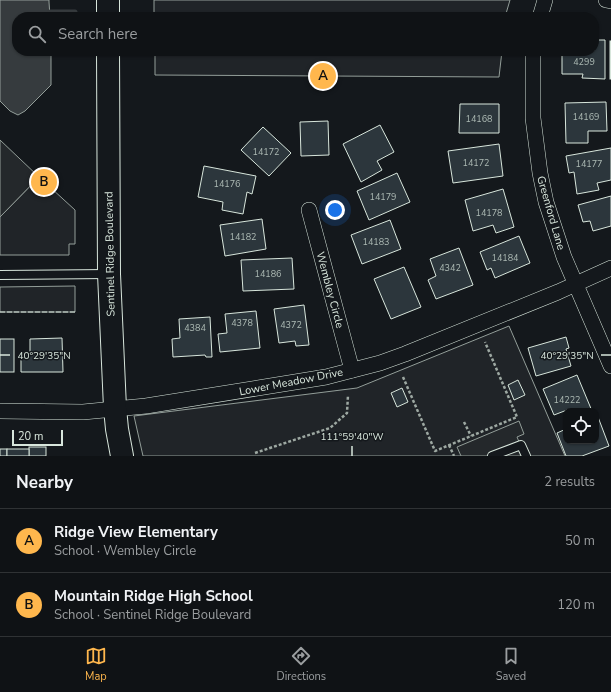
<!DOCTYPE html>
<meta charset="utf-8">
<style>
:root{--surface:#0f1215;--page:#181b1e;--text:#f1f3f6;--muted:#9b9ea0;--line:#2f3234;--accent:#ffb74d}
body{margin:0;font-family:"Nunito Sans",sans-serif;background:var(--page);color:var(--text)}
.controls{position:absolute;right:12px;bottom:12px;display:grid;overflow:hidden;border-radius:8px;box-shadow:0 1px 3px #0004}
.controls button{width:36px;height:36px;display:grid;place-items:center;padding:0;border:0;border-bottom:1px solid var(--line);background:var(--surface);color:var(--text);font:20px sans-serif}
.scale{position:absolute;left:12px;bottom:10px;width:51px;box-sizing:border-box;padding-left:4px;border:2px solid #d8e6dc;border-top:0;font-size:11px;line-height:14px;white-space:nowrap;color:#d8e6dc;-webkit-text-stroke:3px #14181c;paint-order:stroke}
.you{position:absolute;left:335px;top:210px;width:14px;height:14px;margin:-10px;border:3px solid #fff;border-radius:50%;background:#1a73e8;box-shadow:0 0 0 6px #1a73e833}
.badge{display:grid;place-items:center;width:26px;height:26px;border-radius:50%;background:var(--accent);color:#111;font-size:13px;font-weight:700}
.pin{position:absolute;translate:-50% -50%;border:2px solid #fff;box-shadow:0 1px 4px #0006}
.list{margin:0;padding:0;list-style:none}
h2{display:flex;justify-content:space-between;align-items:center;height:52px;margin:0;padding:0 16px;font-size:17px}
h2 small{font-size:13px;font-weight:400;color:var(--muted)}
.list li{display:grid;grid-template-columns:26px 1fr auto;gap:12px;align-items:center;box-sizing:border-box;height:64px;padding:0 16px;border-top:1px solid var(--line)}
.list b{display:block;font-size:15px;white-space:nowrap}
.list p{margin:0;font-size:13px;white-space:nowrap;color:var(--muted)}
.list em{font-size:13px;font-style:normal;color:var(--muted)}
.icon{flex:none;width:22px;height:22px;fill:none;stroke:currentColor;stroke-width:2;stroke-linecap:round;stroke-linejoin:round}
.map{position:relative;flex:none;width:611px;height:456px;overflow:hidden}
.search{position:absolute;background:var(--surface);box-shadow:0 1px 3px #0004;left:12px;right:12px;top:12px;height:44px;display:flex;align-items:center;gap:10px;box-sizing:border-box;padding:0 14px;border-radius:16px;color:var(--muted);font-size:15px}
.sheet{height:180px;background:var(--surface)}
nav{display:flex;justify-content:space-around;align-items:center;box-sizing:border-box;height:56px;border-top:1px solid var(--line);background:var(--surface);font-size:11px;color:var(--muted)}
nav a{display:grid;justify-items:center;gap:2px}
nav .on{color:var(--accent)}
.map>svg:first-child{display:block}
.green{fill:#202428;stroke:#939e99}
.parking{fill:#24282b;stroke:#939e99}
.water{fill:#363b3e;stroke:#939e99}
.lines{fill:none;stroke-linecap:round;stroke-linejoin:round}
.stream{stroke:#363b3e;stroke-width:5}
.building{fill:#2c363c;stroke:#d8e6dc}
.lane-casing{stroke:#d8e6dc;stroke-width:10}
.street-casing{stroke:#d8e6dc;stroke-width:16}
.secondary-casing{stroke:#d8e6dc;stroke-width:24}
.path{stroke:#9da8a2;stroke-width:2.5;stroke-dasharray:3 2;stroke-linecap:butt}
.lane{stroke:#14181c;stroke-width:8}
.street{stroke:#14181c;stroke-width:15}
.secondary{stroke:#14181c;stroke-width:22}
.fence{stroke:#d8e6dc;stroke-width:1;stroke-dasharray:5 2;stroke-linecap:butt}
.ticks{fill:none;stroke:#d8e6dc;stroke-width:1.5}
.labels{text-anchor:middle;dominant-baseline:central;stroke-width:3;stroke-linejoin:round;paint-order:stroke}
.number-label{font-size:9px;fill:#adbab4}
.street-label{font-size:11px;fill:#d8e6dc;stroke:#14181c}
.ticks-label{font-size:10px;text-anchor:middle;fill:#d8e6dc;stroke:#14181c;stroke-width:3;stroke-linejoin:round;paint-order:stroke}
</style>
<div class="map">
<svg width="611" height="456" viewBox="0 0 611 456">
<rect width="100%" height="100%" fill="#14181c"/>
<g class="green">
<path d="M154 0H510L505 17H154Z"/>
<path d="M155 51H502L499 77 155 75Z"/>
<path d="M39 177 75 210V244H69V255H0V217Z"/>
<path d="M75 286V312H0V287Z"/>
<path d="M509 326 565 456H143L134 416 357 388Z"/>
</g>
<g class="parking">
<path d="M0 140 39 177 0 217Z"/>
<path d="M519 421 524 434 517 437 525 456H461L457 447Z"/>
</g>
<path class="water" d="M0 0H49V2L50 17H17V51H51V85L25 111 18 115 10 111 0 101Z"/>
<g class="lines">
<path class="stream" d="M50 12H75"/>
</g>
<g class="building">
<path d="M594 40H605V79L582 78 583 74H562V51H594Z"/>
<rect x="610" y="41" width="1" height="38"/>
<path d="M606 102 607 131H588V143H566L565 103Z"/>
<path d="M460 104H499V133H459Z"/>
<path d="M328 121 329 155 301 156 300 122Z"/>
<path d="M380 125 394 152 377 161 382 170 361 182 343 144Z"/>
<path d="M263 127 291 153 269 176 241 150Z"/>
<path d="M499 144 503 176 453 183 448 151Z"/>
<path d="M611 148V180L597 183 599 190 577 194 574 172 569 173 566 156Z"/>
<path d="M204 166 256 176 252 194 247 192 243 214 222 210 223 202 198 197Z"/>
<path d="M397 173 410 202 369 220 357 191Z"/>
<path d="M503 189 514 227 496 233 493 225 473 231 465 200Z"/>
<path d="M611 196V226L593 231 590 221 583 222 578 205Z"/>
<path d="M262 219 266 249 225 256 220 225Z"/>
<path d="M390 220 401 249 362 264 351 235Z"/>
<path d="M519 236 530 263 495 278 491 268 487 270 480 252Z"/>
<path d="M459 248 473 285 436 299 428 280 436 276 430 259Z"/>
<path d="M292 258 294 289 243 291 241 260Z"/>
<path d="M404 267 421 307 391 319 374 279Z"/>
<path d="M304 305 309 345 296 346 295 341 279 343 274 309Z"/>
<path d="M256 311 260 348 220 352 218 334 227 333 225 314Z"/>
<path d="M210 317 212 357H206L205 355 173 357 172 339 180 338 179 319Z"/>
<path d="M566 337 569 348 566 349 571 366 536 376 528 348Z"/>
<path d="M62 338 63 372H21V353H30V339Z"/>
<rect x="0" y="339" width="14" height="33"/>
<path d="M577 375 592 411 567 410 554 415 543 389Z"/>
<path d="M518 380 525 395 514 400 508 385Z"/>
<path d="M402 388 408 402 397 407 391 393Z"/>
<path d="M598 417 609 446 582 456H566L557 433 566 429V441H596V418Z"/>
<rect x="29" y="447" width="17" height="9"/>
<rect x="0" y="449" width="7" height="7"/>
<rect x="7" y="449" width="22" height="7"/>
</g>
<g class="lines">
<g class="lane-casing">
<g id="lane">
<path d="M0 275 109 274"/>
<path d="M492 456 521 445 526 456"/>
</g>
</g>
<g class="street-casing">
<g id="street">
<path d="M606 0 611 1"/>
<path d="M540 17 545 0"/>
<path d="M533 51V118L540 173 546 202 564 257 611 366"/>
<path d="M309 210 352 370"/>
<path d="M0 411 83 412 146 406 326 377 380 363 405 354 558 292 611 268"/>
</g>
</g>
<g class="secondary-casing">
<g id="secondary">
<path d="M108 0V17"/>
<path d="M108 51 109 274 115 408 117 429 122 456"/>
</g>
</g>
<g class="path">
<path d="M403 377 435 451 517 417 485 342"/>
<path d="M464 422 471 436"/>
<path d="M449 445 454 456"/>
<path d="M255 453 330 428 347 413 348 395"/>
</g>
<use href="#lane" class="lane"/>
<use href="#street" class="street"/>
<use href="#secondary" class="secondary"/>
<path class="fence" d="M0 312H75"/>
</g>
<path class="ticks" d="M0 355H10M601 355H611M352 446V456"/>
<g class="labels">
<g class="number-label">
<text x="584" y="62">4299</text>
<text x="586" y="117">14169</text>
<text x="479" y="119">14168</text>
<text x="266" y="152">14172</text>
<text x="476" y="163">14172</text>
<text x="589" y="164">14177</text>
<text x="227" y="184">14176</text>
<text x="383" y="197">14179</text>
<text x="489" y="213">14178</text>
<text x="243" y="237">14182</text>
<text x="376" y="242">14183</text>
<text x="505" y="258">14184</text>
<text x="450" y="268">4342</text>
<text x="268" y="274">14186</text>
<text x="242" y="323">4378</text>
<text x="291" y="325">4372</text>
<text x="195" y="328">4384</text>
<text x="567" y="400">14222</text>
</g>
<g class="street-label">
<text transform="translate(551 213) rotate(74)">Greenford Lane</text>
<text transform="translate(110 254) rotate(-91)">Sentinel Ridge Boulevard</text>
<text transform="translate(330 290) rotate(75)">Wembley Circle</text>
<text transform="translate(291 382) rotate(-11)">Lower Meadow Drive</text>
</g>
</g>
<g class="ticks-label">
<text x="44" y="359">40°29'35"N</text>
<text x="567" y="359">40°29'35"N</text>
<text x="352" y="440">111°59'40"W</text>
</g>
</svg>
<div class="controls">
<button><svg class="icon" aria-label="locate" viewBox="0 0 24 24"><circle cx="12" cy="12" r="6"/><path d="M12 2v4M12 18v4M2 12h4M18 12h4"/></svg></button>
</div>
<div class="scale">20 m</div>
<div class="you"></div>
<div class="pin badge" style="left:323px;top:76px">A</div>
<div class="pin badge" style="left:44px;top:182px">B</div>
<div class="search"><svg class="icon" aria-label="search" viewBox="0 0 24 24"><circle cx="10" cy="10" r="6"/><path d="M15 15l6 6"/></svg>Search here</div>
</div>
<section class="sheet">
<h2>Nearby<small>2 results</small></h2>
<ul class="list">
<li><span class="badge">A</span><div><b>Ridge View Elementary</b><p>School · Wembley Circle</p></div><em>50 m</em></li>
<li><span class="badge">B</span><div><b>Mountain Ridge High School</b><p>School · Sentinel Ridge Boulevard</p></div><em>120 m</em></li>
</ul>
</section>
<nav>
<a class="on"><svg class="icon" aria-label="map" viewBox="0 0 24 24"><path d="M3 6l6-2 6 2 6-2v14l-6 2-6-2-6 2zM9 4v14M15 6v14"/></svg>Map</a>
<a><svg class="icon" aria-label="directions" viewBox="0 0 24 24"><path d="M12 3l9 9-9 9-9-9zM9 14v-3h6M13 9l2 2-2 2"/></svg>Directions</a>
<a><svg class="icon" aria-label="saved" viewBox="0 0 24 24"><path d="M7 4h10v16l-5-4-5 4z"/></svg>Saved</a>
</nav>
